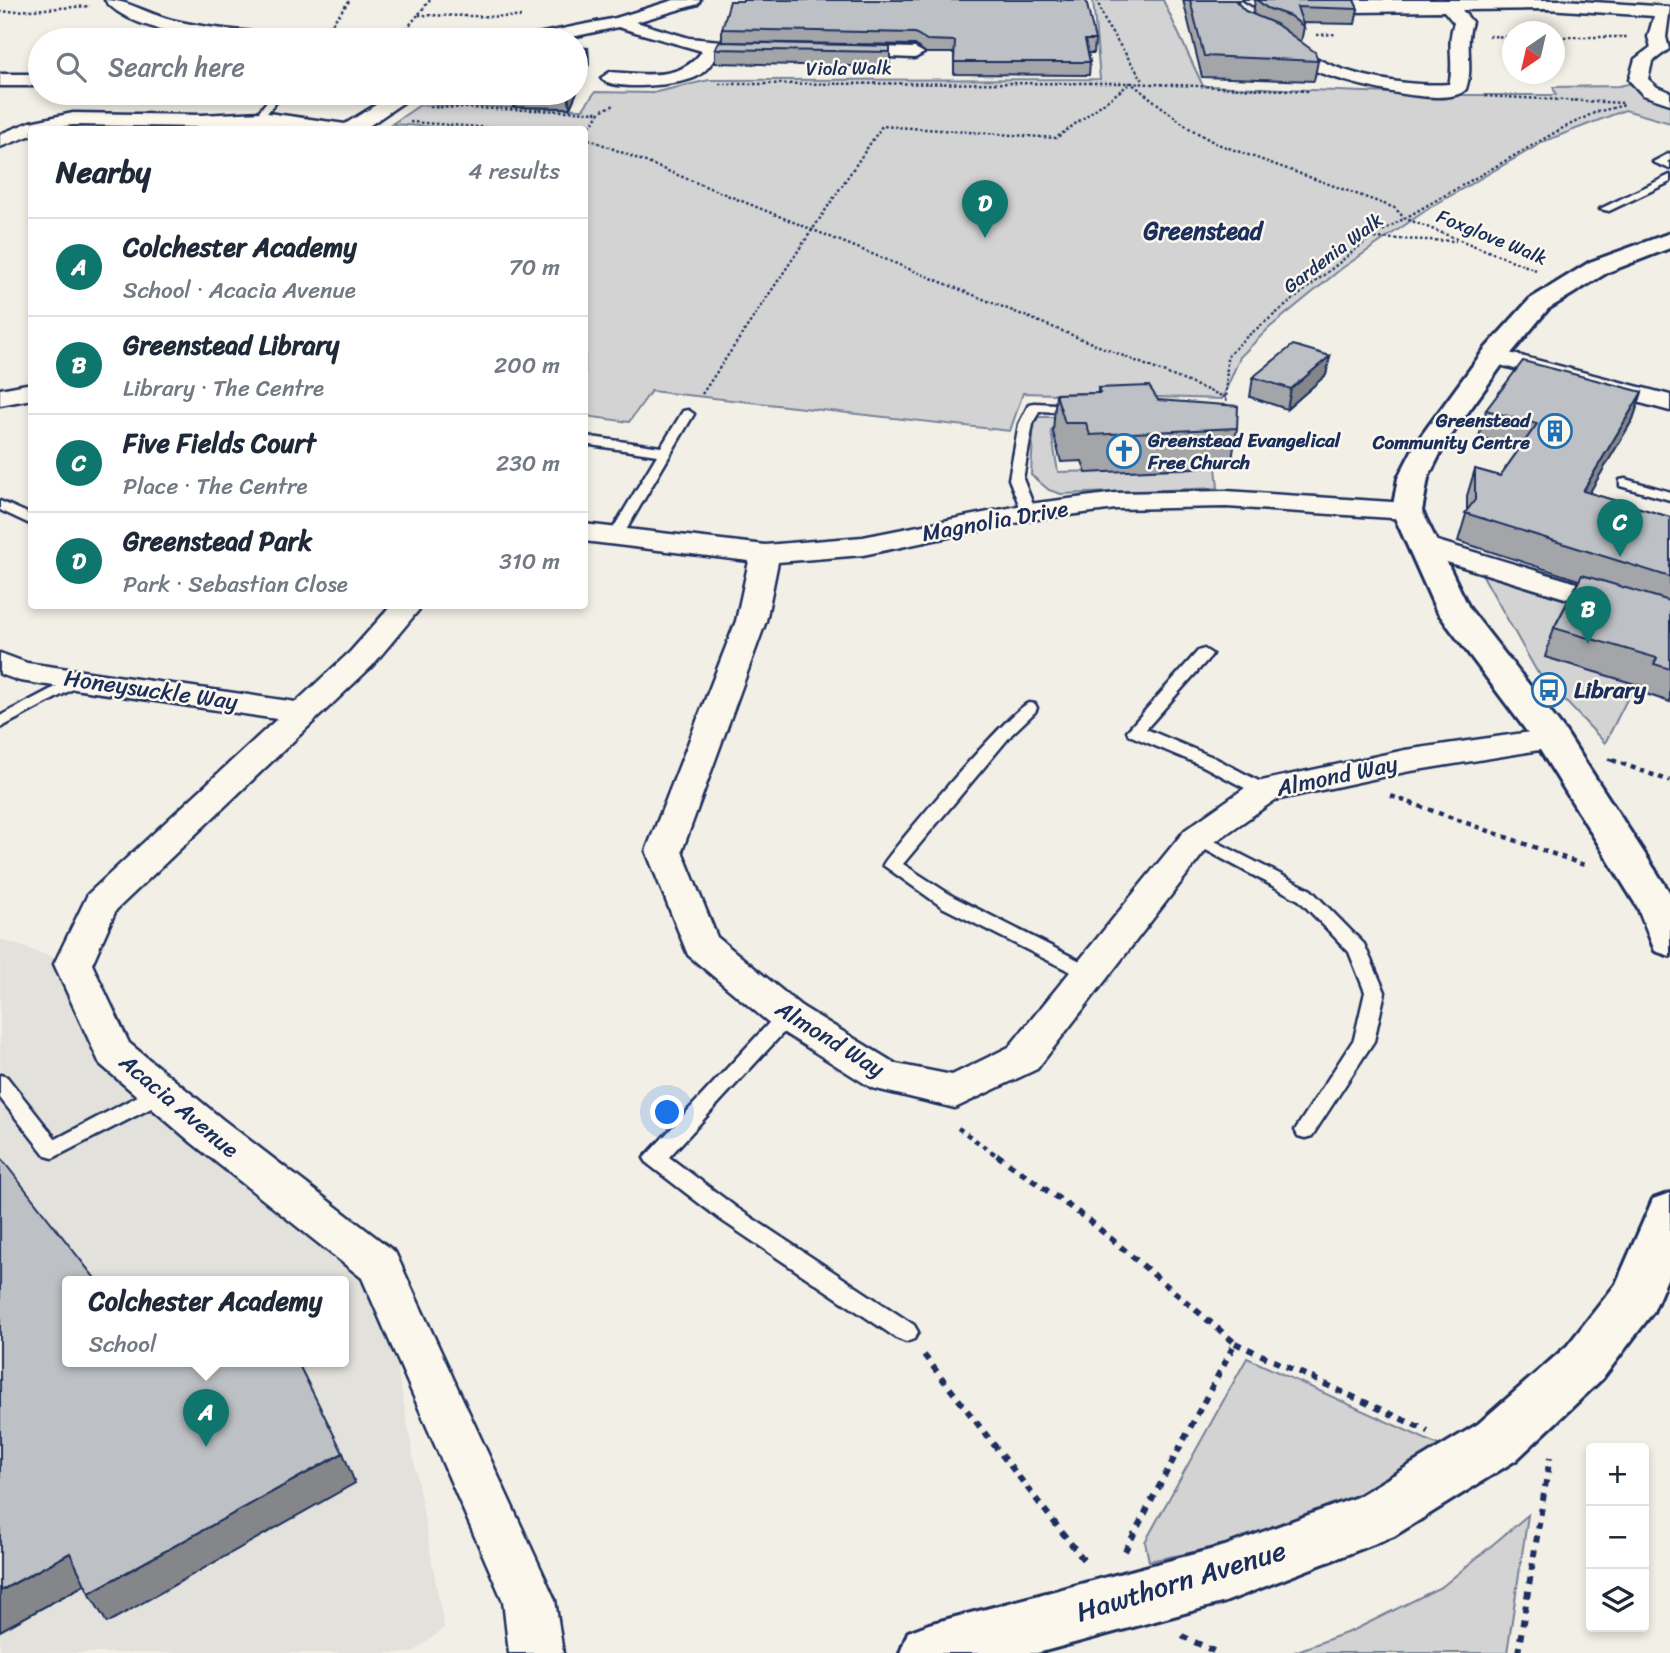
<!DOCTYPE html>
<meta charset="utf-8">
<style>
:root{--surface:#fff;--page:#f6f6f7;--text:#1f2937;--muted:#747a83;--line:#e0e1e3;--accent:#0f766e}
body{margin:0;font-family:Sriracha,sans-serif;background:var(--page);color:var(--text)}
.controls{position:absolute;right:21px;bottom:21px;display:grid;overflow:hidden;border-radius:7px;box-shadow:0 4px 10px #0003}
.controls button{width:63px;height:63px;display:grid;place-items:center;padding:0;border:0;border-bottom:2px solid var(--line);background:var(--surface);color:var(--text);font:35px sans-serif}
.compass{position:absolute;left:1502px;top:21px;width:63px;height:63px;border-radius:50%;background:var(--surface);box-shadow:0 4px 10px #0003;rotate:214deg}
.you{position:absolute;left:668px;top:1113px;width:24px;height:24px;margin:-18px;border:5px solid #fff;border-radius:50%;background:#1a73e8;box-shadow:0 0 0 10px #1a73e833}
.badge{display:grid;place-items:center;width:46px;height:46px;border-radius:50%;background:var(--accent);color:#fff;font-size:23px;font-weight:700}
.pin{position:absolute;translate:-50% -58px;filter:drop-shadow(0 2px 4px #0008)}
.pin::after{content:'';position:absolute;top:37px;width:24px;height:21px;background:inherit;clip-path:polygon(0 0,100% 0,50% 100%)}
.popup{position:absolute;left:62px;top:1276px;width:287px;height:91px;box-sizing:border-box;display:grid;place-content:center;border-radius:7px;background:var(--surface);filter:drop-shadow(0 2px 5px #0005);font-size:23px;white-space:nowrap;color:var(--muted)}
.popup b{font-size:26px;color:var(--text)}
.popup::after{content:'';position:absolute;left:50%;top:100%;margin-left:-14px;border:14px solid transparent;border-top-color:var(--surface)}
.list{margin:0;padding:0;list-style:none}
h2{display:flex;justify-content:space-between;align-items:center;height:91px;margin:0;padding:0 28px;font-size:30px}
h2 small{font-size:23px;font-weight:400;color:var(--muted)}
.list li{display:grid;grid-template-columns:46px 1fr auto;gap:21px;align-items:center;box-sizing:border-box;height:98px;padding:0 28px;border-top:2px solid var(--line)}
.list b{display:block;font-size:26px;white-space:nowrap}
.list p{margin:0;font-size:23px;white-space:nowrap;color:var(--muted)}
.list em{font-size:23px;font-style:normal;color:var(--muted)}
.icon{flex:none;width:38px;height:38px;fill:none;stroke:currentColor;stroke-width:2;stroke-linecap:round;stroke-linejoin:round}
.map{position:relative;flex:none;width:1670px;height:1653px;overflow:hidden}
.search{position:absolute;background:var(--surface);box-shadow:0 4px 10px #0003;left:28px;top:28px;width:560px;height:77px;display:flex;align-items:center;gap:18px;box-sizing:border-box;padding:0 24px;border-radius:38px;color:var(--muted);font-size:26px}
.panel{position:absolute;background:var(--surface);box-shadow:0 4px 10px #0003;left:28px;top:126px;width:560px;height:483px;border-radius:7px}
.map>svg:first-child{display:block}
.built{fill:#e2e1dc;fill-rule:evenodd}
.green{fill:#d2d3d2;stroke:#768198;stroke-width:2}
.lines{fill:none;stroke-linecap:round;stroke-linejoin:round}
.lane-casing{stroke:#1b2f5e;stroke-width:5}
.street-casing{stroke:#1b2f5e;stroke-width:5}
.secondary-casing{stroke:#1b2f5e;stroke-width:6}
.path-far3{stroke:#1b2f5e;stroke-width:2.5;stroke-dasharray:2.5 2.5;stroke-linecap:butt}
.path-far2{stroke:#1b2f5e;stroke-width:3.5;stroke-dasharray:4.5 4.5;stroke-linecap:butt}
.path-far1{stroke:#1b2f5e;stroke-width:4.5;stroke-dasharray:5 5;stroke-linecap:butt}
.path{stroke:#1b2f5e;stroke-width:6;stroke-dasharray:7 7;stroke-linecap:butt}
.lane{fill:#fbf7ec;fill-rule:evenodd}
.street{fill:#fbf7ec;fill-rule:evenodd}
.secondary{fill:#fbf7ec;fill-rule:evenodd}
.wall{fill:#a3a5a9;stroke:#1b2f5e;stroke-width:2}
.shaded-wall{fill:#848689;stroke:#1b2f5e;stroke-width:2}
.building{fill:#bdc0c4;stroke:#1b2f5e;stroke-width:2}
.labels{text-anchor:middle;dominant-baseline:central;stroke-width:5;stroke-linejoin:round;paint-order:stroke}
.far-street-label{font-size:19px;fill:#1b2f5e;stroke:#fbf7ec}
.far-poi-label{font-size:19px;font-weight:bold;fill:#1b2f5e;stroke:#fbf7ec;text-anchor:end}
.street-label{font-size:23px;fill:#1b2f5e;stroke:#fbf7ec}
.poi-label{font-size:23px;font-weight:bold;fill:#1b2f5e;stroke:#fbf7ec;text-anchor:start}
.far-district-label{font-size:24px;font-weight:bold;fill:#1b2f5e;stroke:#fbf7ec}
.near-street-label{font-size:28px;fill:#1b2f5e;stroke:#fbf7ec}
</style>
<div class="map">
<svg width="1670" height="1653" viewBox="0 0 1670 1653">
<rect width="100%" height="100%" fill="#f2efe6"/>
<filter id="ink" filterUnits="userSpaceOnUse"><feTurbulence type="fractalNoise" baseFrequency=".0143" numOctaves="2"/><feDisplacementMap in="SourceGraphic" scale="14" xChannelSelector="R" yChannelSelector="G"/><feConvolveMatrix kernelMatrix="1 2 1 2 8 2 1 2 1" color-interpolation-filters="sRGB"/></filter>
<g filter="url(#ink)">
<path class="built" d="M0 939 73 964 114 1053 379 1265 444 1628 413 1653H0ZM68 1281H344V1361H68Z"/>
<g class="green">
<path d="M1093 0H1163L1203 86 1447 95H1556L1553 87 1619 86 1637 82 1670 99V123L1625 110 1545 141 1431 207 1341 269 1269 328 1240 357 1222 399 1023 393 1010 431 651 391 629 422 585 416 584 130H473L392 124 420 105 583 109 595 92 652 93 709 80 1100 79Z"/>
<path d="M1034 417H1078L1080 428 1051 431 1058 472 1194 469 1195 444 1214 445 1218 488 1061 494 1049 490 1031 475Z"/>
<path d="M1482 574 1662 630 1605 743 1536 670Z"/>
<path d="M1247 1358 1445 1448 1347 1506 1270 1537 1149 1561 1145 1542Z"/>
<path d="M1528 1515 1507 1653H1292L1354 1630 1443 1586Z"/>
</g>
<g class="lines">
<g class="lane-casing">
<g id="lane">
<path d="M274 93H284L267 113H261L259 111Z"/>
<path d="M1670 153V160L1667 162 1670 163V169L1653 162Z"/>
<path d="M1670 175V182L1609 211 1600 209Z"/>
<path d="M1034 403 1077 405 1083 409 1077 413 1039 411 1033 424 1023 479 1036 512 1029 516 1022 512 1009 479 1019 424 1029 404Z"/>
<path d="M688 410 694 414 622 537 615 541 610 540 608 537 657 455 584 444V436L661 447 683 411Z"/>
<path d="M1625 479 1670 492V500L1620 486V480Z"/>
<path d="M0 501 32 515V525L0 510Z"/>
<path d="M1204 649 1212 654 1210 657 1146 729 1215 758 1270 787 1273 791 1270 795H1258L1203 766 1129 735 1127 731 1198 651Z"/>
<path d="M78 675 86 680 84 683 0 728V716Z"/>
<path d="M1029 703 1035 704 1037 708 1035 712 1012 734 903 864 954 897 1094 968 1097 973 1094 978 1087 980 942 907 883 865C896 844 1013 707 1029 703Z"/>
<path d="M1197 832 1311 890 1364 944 1385 992 1374 1041 1312 1136 1305 1138 1298 1136 1295 1130 1354 1039 1365 992 1349 952 1299 900 1191 842 1188 838 1191 834Z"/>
<path d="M787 1009 794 1011 797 1016 794 1021 669 1157 737 1208 914 1325 918 1332 914 1339 906 1342 898 1339 721 1220 648 1164 644 1158 780 1011Z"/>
<path d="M0 1075 7 1077 56 1139 155 1087 162 1085 169 1087 172 1093 169 1099 53 1158 46 1156 0 1098Z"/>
</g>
</g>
<g class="street-casing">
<g id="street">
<path d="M105 0C130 0 150 16 176 21 215 30 255 32 295 35L304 40C255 42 137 41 105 0Z"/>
<path d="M674 0H700L698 4 636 22 689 38 762 45 771 50 762 55 719 53C712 62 707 71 696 77 680 85 613 92 601 78L610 72C643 74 681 82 702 51L618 27 558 40H525L528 36 616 18Z"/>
<path d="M1244 0H1564L1670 7 1666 37 1669 49 1652 62 1648 79 1657 87 1670 92V104L1643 95 1629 80 1635 59 1651 47 1648 37 1654 16 1547 9 1462 10 1472 22C1464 45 1474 66 1466 89 1448 112 1328 79 1304 66 1293 60 1278 48 1270 38L1279 33 1285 34C1295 42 1305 52 1316 58 1350 77 1411 87 1449 84 1455 63 1446 44 1454 23L1444 11 1350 12 1252 5Z"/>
<path d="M842 46 915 48 924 53 915 58 836 55 833 51Z"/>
<rect x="0" y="74" width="40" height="12"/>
<path d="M395 93H417L363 130H302L261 124 201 127 73 125 32 130V135L0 147V134L30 122 73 113 201 115 261 112 345 124Z"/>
<path d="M1494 349 1670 395V411L1485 361 1482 356 1485 351Z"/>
<path d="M32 383V399L0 405V389Z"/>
<path d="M1226 491 1407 503 1417 505 1421 511 1417 517 1407 519 1226 507 1116 509 1029 520 863 555 778 562 766 621 682 851 717 937 801 1006 896 1064 952 1075 1009 1047 1185 830 1252 783 1405 750 1552 729 1564 732 1569 739 1564 746 1405 772 1275 800 1209 846 1037 1069 955 1108 872 1088 773 1026 688 955 646 851 736 621 749 561 584 541V524L765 545 863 537 1029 504 1116 493Z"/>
<path d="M1424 537 1670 611V630L1414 552 1410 546 1414 540Z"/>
<path d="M391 606H422L372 666 116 910 92 964 129 1043 222 1119 395 1252 547 1582 555 1600 563 1653H509L503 1601 362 1278 192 1143 100 1064 54 964 88 894 277 719 20 681 0 674V653L27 663 296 702 350 652Z"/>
</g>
</g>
<g class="secondary-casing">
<g id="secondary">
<path d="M1670 233V248L1608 272 1548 309 1504 362 1445 444 1428 478 1422 511 1469 608 1565 731 1670 893V956L1655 951 1638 908 1537 745 1436 610 1392 511 1398 478 1416 443 1484 350 1530 299 1590 262Z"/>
<path d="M1670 1193V1272L1653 1312 1603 1378 1516 1460 1394 1536 1225 1602 1037 1653H900L908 1632 929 1624 1225 1546 1357 1497 1478 1424 1567 1346 1616 1284 1653 1199Z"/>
</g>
</g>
<g class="path-far3">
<path d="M430 0 418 15 521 17"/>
<path d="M1097 0 1106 24 1144 82"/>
<path d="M0 12 90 6"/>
<path d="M323 35 350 0"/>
<path d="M1317 35 1337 34"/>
<path d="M1489 36 1512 37"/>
<path d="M1554 37H1627"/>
<path d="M397 40 418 15"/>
<path d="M719 84 1130 83"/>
<path d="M1308 91 1131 83 1189 128 1215 143 1395 208 1404 218 1536 270"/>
<path d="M1485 96 1623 103"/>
<path d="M430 107 600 112"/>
<path d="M410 122 520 130"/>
<path d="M584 134 602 110 615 105"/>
<path d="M584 137 1227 398"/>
<path d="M1370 238 1456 241"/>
<path d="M702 394 882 126 1056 138 1131 83"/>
<path d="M1226 411 1227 357 1244 339 1370 238 1563 128 1596 112 1625 105"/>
</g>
<path class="path-far2" d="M1608 759 1617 762"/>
<g class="path-far1">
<path d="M1612 760 1670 781"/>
<path d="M1391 796 1587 866"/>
<path d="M958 1128 999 1157"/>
</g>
<g class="path">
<path d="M997 1155 1090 1221 1235 1343 1125 1551"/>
<path d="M1235 1343 1428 1431"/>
<path d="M924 1355 1086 1563"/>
<path d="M1182 1636 1218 1653"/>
<path d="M1518 1653 1550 1457"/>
</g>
<use href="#lane" class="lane"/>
<use href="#street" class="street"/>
<use href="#secondary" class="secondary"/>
</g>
<g class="wall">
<path d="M1183 0H1241L1237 3 1245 11 1255 15 1253 14 1255 0H1354L1358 9 1355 24 1302 23 1304 27 1301 42 1318 61 1314 81 1202 77Z"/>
<path d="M743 1 1095 40 1094 53H1088L1090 62 1089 75 954 74V53H926L915 45 722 42V29Z"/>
<path d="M890 46V67L715 63V49Z"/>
<path d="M588 48 589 64 570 108 513 107 512 93H576Z"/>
<path d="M1330 356 1326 375 1287 409 1250 397 1253 377Z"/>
<path d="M1098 388 1158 400 1237 428 1231 466 1086 473 1082 461 1061 462 1053 432 1056 394 1098 393Z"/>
<path d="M1642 392 1633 419 1589 493 1670 517V702L1643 693 1645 687 1545 657 1554 628 1579 580 1458 541 1467 511V496L1475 469 1500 476 1520 448 1479 437 1486 410Z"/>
</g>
<g class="shaded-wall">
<path d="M588 48 589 64 570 108 568 93H576V74Z"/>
<path d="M1330 356 1326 375 1287 409 1291 389Z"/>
<path d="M1642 392 1633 419 1574 519 1583 491Z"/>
<path d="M343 1453 355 1483 107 1623 89 1593Z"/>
<path d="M70 1553 88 1583 0 1631V1591Z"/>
</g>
<g class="building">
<path d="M743 0H1086L1095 40H1085L1090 62H954L955 41 927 40 915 33 722 29 730 1H743Z"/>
<path d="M1190 0H1235L1245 11 1276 24 1315 52 1318 61 1204 56Z"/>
<path d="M1257 0H1354L1358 9 1297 7 1304 27 1290 16 1267 8Z"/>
<path d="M719 42 890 46V52L715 49Z"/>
<path d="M576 47 588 48 576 74Z"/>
<path d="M1293 345 1330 356 1291 389 1253 377Z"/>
<path d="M1523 361 1642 392 1583 491 1670 517V577L1465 513 1475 500V469L1500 476 1537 424 1486 410Z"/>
<path d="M1149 386 1158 400 1238 406 1237 428 1090 435 1086 423H1065L1056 394 1100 393 1098 388Z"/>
<path d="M1582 575 1670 601V669L1654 664 1657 658 1554 628Z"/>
<path d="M0 1157 97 1281H68V1361H297L343 1453 89 1593 70 1553 0 1591Z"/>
</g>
</g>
<defs>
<g id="building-ring" transform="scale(1.75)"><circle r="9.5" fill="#fbf7ec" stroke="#1f6fb2" stroke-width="1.5"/><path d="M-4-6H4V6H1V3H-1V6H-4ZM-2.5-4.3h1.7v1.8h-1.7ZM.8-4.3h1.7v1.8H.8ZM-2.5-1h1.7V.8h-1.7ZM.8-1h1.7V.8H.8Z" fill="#1f6fb2"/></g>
<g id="church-ring" transform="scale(1.75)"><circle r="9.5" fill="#fbf7ec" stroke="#1f6fb2" stroke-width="1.5"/><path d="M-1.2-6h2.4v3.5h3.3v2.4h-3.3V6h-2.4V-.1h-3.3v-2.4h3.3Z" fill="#1f6fb2"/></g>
<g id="bus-ring" transform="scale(1.75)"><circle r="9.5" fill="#fbf7ec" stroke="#1f6fb2" stroke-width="1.5"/><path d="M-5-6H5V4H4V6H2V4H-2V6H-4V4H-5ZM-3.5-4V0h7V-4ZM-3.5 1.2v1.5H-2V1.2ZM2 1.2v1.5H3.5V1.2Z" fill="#1f6fb2"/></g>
</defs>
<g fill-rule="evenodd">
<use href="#building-ring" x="1555" y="431"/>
<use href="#church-ring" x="1124" y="451"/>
<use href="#bus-ring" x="1549" y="690"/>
</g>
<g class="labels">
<g class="far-street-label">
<text transform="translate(849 68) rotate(-1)">Viola Walk</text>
<text transform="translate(1492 237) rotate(22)">Foxglove Walk</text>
<text transform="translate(1333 253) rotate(-37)">Gardenia Walk</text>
</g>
<g class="far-poi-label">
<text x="1530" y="420">Greenstead<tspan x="1530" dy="22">Community Centre</tspan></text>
<text x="1148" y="440" text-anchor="start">Greenstead Evangelical<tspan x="1148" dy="22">Free Church</tspan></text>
</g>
<g class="street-label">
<text transform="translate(995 521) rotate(-10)">Magnolia Drive</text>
<text transform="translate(151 690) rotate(8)">Honeysuckle Way</text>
<text transform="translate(1337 776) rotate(-12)">Almond Way</text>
<text transform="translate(830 1039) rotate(32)">Almond Way</text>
<text transform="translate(179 1106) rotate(40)">Acacia Avenue</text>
</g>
<g class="poi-label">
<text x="1574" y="690">Library</text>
</g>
<g class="far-district-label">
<text x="1203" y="231">Greenstead</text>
</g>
<g class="near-street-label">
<text transform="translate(1181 1581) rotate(-17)">Hawthorn Avenue</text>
</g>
</g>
</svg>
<div class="controls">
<button>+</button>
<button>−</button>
<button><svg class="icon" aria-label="layers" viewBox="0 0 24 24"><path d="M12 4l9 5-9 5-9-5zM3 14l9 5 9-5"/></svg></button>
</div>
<svg class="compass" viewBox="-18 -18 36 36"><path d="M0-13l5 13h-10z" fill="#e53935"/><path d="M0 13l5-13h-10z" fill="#747a83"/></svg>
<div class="you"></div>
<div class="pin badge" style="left:206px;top:1447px">A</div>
<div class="popup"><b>Colchester Academy</b>School</div>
<div class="pin badge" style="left:1588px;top:644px">B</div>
<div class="pin badge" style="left:1620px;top:557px">C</div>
<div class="pin badge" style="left:985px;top:238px">D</div>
<div class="search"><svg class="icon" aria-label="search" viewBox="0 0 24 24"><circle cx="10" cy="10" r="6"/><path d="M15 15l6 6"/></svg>Search here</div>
<section class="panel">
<h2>Nearby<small>4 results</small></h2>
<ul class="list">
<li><span class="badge">A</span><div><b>Colchester Academy</b><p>School · Acacia Avenue</p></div><em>70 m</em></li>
<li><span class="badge">B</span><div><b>Greenstead Library</b><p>Library · The Centre</p></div><em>200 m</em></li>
<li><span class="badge">C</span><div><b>Five Fields Court</b><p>Place · The Centre</p></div><em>230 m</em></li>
<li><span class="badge">D</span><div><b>Greenstead Park</b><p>Park · Sebastian Close</p></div><em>310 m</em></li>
</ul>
</section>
</div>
